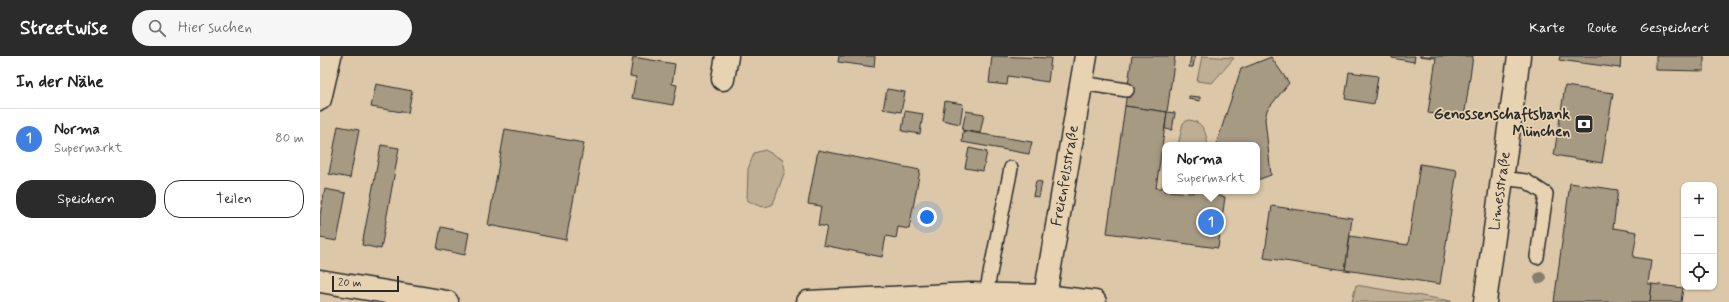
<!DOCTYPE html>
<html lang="de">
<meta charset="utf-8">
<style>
:root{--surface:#fff;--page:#f6f6f6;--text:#222;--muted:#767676;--line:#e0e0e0;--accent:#2b2b2b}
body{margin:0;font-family:Mynerve,sans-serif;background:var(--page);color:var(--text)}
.controls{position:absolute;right:12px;bottom:12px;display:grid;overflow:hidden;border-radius:8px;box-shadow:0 1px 3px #0004}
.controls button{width:36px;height:36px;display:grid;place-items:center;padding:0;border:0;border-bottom:1px solid var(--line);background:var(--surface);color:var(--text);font:20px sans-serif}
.scale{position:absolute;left:12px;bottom:10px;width:67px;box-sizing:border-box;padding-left:4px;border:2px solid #2b2b2b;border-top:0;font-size:11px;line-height:14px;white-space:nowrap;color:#2b2b2b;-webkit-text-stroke:3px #e7d2b1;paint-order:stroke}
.you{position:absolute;left:607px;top:161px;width:14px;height:14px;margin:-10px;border:3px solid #fff;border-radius:50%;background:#1a73e8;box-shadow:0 0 0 6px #1a73e833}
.badge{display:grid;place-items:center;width:26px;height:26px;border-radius:50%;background:var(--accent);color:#fff;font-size:13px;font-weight:700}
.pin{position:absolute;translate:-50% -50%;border:2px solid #fff;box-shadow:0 1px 4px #0006}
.popup{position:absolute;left:842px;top:86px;width:98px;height:52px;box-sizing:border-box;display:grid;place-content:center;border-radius:8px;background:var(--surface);filter:drop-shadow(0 1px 3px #0005);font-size:13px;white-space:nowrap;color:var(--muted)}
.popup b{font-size:15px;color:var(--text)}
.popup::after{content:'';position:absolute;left:50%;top:100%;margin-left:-8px;border:8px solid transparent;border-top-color:var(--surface)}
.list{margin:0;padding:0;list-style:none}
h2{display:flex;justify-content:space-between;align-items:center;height:52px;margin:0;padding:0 16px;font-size:17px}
h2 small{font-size:13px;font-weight:400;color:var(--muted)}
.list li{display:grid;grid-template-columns:26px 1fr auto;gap:12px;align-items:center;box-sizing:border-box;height:60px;padding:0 16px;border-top:1px solid var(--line)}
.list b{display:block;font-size:15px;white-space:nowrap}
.list p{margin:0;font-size:13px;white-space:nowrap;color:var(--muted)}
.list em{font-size:13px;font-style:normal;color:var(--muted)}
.actions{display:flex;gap:8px;padding:12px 16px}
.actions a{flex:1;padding:9px 0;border:1px solid var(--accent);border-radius:16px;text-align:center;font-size:14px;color:var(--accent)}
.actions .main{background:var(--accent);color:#fff}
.icon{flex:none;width:22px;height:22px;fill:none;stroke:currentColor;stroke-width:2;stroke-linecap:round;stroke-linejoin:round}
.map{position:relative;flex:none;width:1409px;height:246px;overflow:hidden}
header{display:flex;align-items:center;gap:24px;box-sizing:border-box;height:56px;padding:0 20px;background:var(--accent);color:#fff}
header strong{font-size:19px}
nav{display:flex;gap:22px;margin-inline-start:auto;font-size:14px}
.search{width:280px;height:36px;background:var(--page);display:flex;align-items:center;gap:10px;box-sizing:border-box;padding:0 14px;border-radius:22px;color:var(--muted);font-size:15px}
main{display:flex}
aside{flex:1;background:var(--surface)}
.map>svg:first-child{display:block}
.green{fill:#beae94;stroke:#746c60}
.building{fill:#a79a83;stroke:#2b2b2b}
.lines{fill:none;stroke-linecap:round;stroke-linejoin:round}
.lane-casing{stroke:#2b2b2b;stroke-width:16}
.street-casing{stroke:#2b2b2b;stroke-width:25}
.secondary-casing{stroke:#2b2b2b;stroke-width:25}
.lane{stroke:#e7d2b1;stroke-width:13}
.street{stroke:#e7d2b1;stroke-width:22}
.secondary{stroke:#e7d2b1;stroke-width:22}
.tree{fill:#877d6c}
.labels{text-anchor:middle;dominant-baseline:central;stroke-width:3.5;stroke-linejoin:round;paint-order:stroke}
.poi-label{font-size:15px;font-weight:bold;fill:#2b2b2b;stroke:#e7d2b1;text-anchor:end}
.street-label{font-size:15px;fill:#2b2b2b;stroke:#e7d2b1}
</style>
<header>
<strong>Streetwise</strong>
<div class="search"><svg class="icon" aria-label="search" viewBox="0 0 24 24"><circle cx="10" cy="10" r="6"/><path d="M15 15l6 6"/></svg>Hier suchen</div>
<nav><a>Karte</a><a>Route</a><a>Gespeichert</a></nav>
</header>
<main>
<aside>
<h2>In der Nähe<small></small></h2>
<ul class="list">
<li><span class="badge" style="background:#3f7fe0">1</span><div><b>Norma</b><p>Supermarkt</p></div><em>80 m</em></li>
</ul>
<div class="actions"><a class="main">Speichern</a><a>Teilen</a></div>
</aside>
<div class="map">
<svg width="1409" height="246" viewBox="0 0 1409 246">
<rect width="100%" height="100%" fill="#dcc8a9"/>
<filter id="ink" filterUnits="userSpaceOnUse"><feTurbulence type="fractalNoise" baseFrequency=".025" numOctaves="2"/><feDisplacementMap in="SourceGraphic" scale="8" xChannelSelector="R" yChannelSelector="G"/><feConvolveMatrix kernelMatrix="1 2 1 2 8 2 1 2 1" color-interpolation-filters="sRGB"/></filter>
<g filter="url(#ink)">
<g class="green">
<path d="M882 0 914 2 892 27 877 25Z"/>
<path d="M868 64C883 65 886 76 888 89H858L863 67Z"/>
<path d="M445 94 463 104 465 115 453 148C443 154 437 149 427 144L428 113 434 97Z"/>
<path d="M1036 229 1131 245V246H1032Z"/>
</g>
<g class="building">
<path d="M519 0H555L554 11 518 6Z"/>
<path d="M672 0 731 2 728 26 688 20 687 29 669 27Z"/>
<path d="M812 0H855L847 56 805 50Z"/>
<path d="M871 0H875L873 11H869Z"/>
<path d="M1072 0H1095L1094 6 1072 2Z"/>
<path d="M1099 0H1153L1144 62 1108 57 1116 2Z"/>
<path d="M1240 0H1301L1300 12 1239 4Z"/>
<path d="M1336 0H1384V15L1336 14Z"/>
<path d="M313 1 355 8 352 28 357 29 353 49 312 42 316 21 310 20Z"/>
<path d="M951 1 969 27 947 54 945 63 951 119 937 124V89H898L897 86 921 13Z"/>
<path d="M1029 16 1058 20 1054 48 1025 43Z"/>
<path d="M56 28 92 35 88 57 51 51Z"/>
<path d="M1245 30 1293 37 1282 107 1234 99Z"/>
<path d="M567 33 585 36 581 56 563 53Z"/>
<path d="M869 40 880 41V45L869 43Z"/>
<path d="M625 45 643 48 640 68 622 64Z"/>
<path d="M805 50 847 56 836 132H842L843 126H845V135L873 137V135H892L891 139 905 141 898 192 787 177Z"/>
<path d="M585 55 603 58 600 78 582 75Z"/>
<path d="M646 55 664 58 660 77 642 74Z"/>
<path d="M847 56 855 57 852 74 845 73Z"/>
<path d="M18 70 39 74 30 122 9 118Z"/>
<path d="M185 73 264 87 246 184 168 169Z"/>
<path d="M643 75 712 86 709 98 642 86Z"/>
<path d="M61 89 79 92 61 193 42 189Z"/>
<path d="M649 92 667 96 663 115 645 112Z"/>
<path d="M498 94 600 114 589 173 578 171 576 182 566 180 562 201 503 189 507 171 498 169 501 150 488 148Z"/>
<path d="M1100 108 1137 114 1120 228 1025 214 1030 180 1088 189Z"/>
<path d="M716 125 722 126 719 141 713 140Z"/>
<path d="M1250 127 1298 134 1293 172 1317 176 1313 201 1331 204 1328 228H1332L1330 246H1234Z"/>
<path d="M5 133 26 137 17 185 0 182V159Z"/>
<path d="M952 150 1032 162 1025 214 944 202Z"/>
<path d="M121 171 149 177 145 199 117 193Z"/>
<path d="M1332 228 1363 232 1361 246H1330Z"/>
</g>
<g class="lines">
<g class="lane-casing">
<g id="lane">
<path d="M761 27 807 34"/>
<path d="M1181 122 1206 125 1226 138 1217 201"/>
<path d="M666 238 691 112"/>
</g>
</g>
<g class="street-casing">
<g id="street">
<path d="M403 23 407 0"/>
<path d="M0 43 10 0"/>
<path d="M0 225 127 246"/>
<path id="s1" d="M725 240 766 0"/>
<path d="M488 246 650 238 725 240 775 246"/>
</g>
</g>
<g class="secondary-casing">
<g id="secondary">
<path id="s2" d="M1165 246 1199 0"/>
</g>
</g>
<use href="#lane" class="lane"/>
<use href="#street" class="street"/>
<use href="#secondary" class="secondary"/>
</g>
<circle class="tree" cx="1220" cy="222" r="6"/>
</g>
<defs>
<g id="bank-square" transform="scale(1)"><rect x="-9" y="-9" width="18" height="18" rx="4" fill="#2b2b2b" stroke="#e7d2b1"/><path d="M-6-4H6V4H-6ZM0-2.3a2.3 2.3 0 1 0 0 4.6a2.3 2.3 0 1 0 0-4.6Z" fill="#fff"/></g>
</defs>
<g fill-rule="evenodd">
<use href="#bank-square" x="1264" y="68"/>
</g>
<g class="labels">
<g class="poi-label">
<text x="1250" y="59">Genossenschaftsbank<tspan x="1250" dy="17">München</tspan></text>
</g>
<g class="street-label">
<text stroke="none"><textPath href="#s1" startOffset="122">Freienfelsstraße</textPath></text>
<text stroke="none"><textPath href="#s2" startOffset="112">Limesstraße</textPath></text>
</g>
</g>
</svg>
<div class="controls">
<button>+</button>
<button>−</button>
<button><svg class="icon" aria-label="locate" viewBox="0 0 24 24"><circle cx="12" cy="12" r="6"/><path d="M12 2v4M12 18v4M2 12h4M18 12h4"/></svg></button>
</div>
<div class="scale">20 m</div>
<div class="you"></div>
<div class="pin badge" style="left:891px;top:166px;background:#3f7fe0">1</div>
<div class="popup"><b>Norma</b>Supermarkt</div>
</div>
</main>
